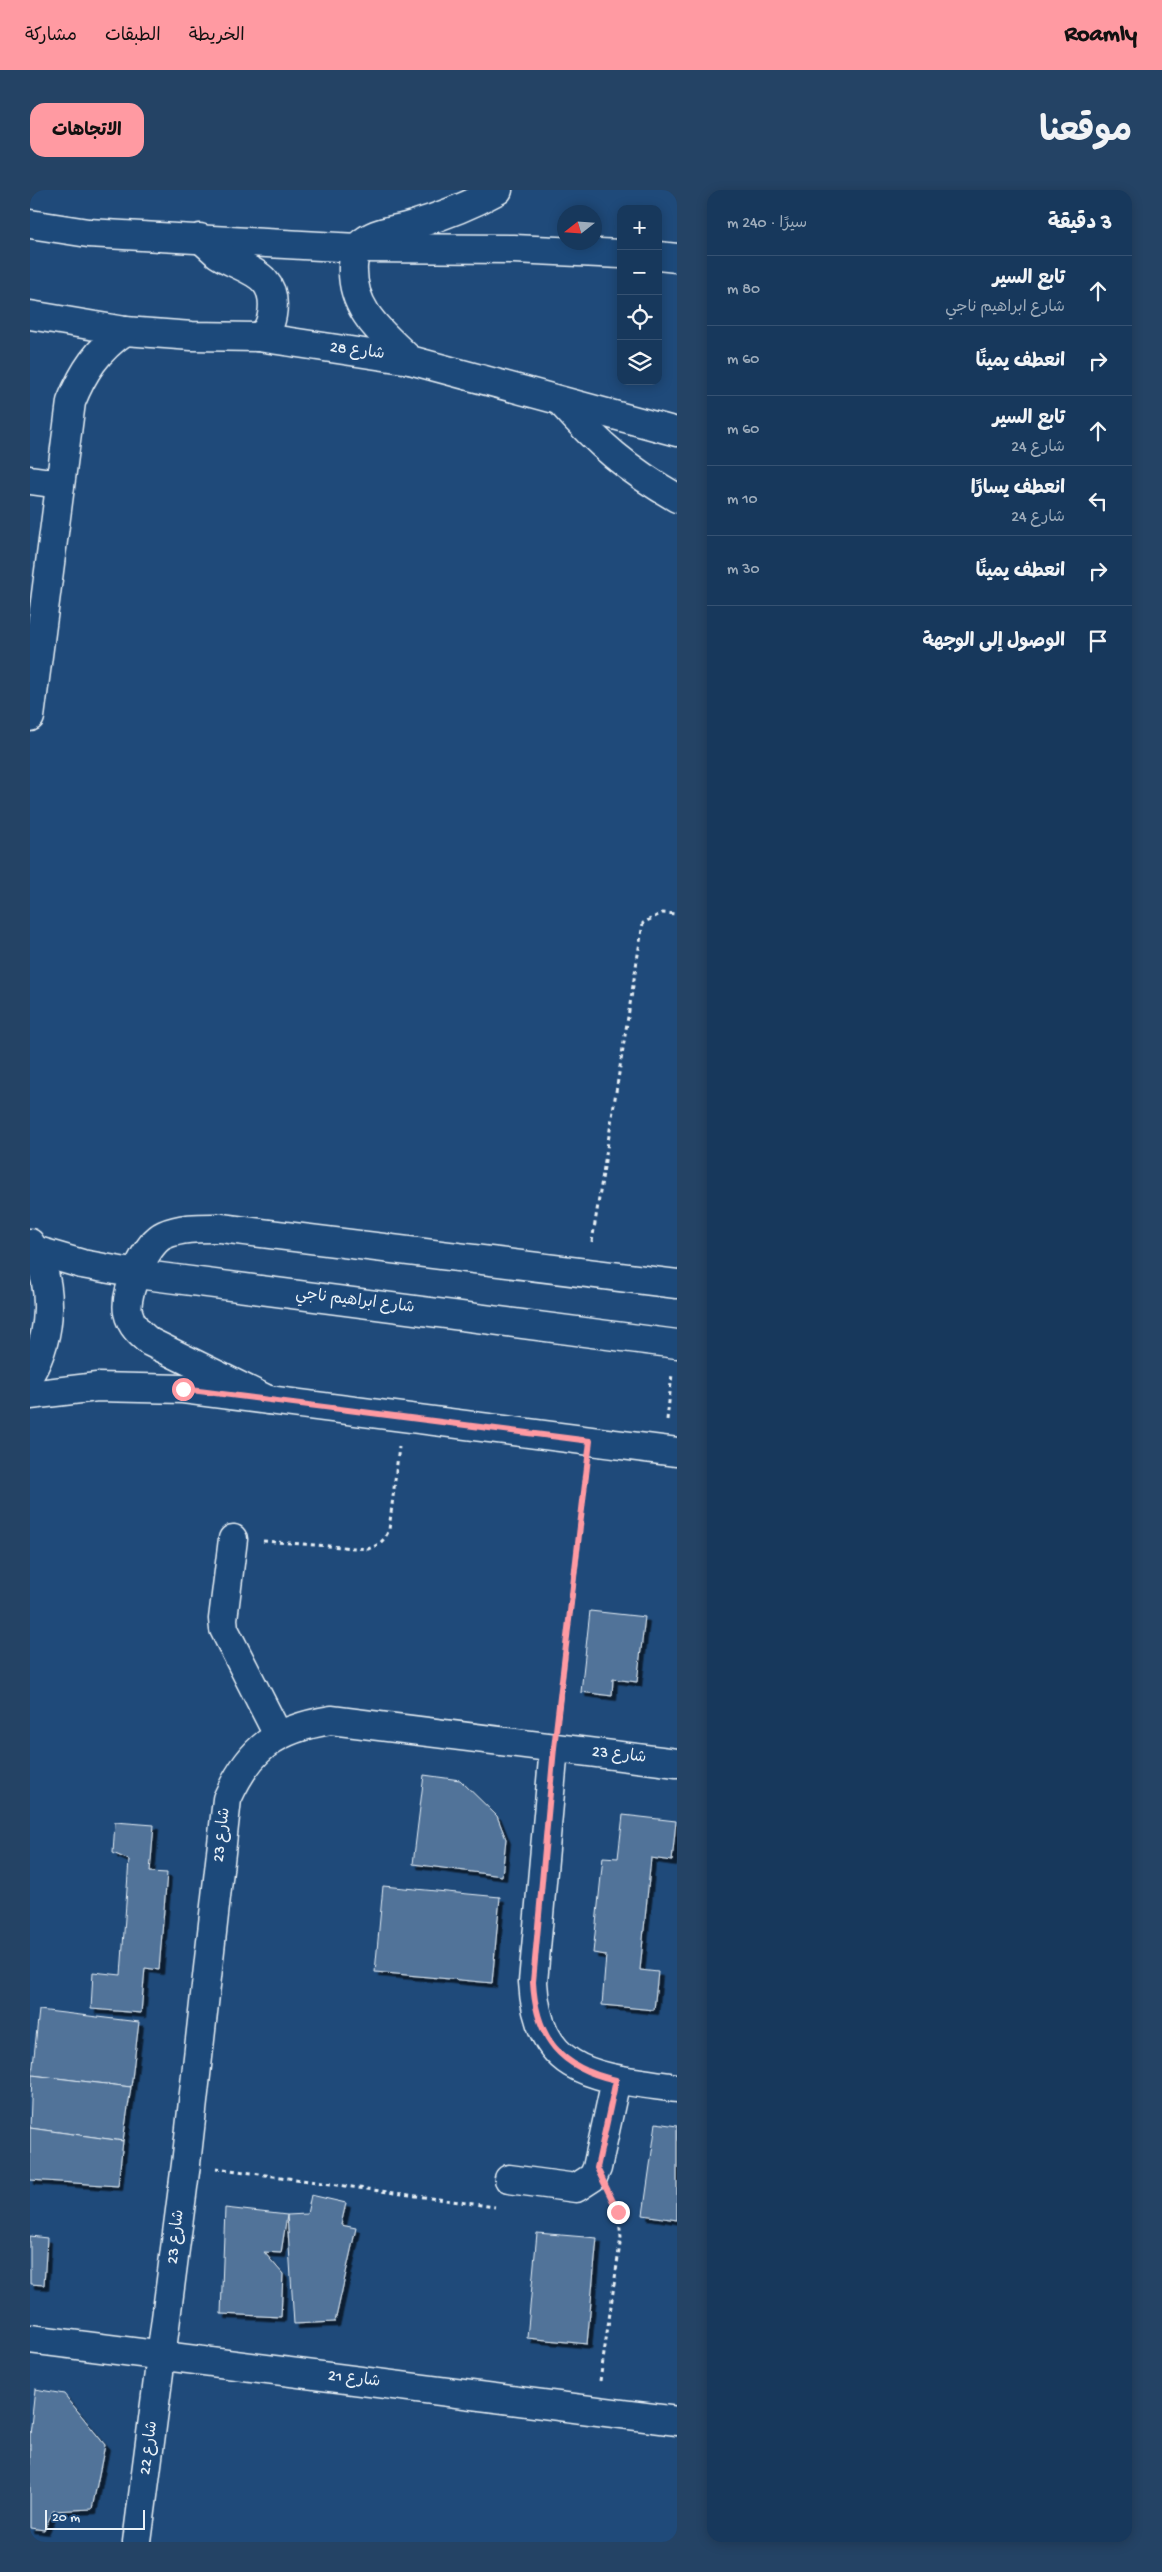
<!DOCTYPE html>
<html lang="ar">
<meta charset="utf-8">
<style>
:root{--surface:#17385c;--page:#244365;--text:#f1f3f6;--muted:#9eacbb;--line:#365272;--accent:#ff9aa2}
body{margin:0;font-family:"Gochi Hand","Playpen Sans Arabic",sans-serif;background:var(--page);color:var(--text);direction:rtl}
.controls{position:absolute;right:15px;top:15px;display:grid;overflow:hidden;border-radius:10px;box-shadow:0 2px 12px #0003}
.controls button{width:45px;height:45px;display:grid;place-items:center;padding:0;border:0;border-bottom:1px solid var(--line);background:var(--surface);color:var(--text);font:25px sans-serif}
.compass{position:absolute;left:527px;top:15px;width:45px;height:45px;border-radius:50%;background:var(--surface);box-shadow:0 2px 12px #0003;rotate:253deg}
.scale{position:absolute;left:15px;bottom:12px;width:100px;box-sizing:border-box;padding-left:5px;border:2px solid #e8f1f8;border-top:0;font-size:14px;line-height:18px;white-space:nowrap;color:#e8f1f8;-webkit-text-stroke:4px #1f4a7a;paint-order:stroke}
.stop{position:absolute;width:15px;height:15px;margin:-11px;border:4px solid #ff9aa2;border-radius:50%;background:#fff}
.stop.end{background:#ff9aa2;border-color:#fff;box-shadow:0 1px 5px #0008}
.list{margin:0;padding:0;list-style:none}
h2{display:flex;justify-content:space-between;align-items:center;height:65px;margin:0;padding:0 20px;font-size:21px}
h2 small{font-size:16px;font-weight:400;color:var(--muted)}
.list li{display:grid;grid-template-columns:32px 1fr auto;gap:15px;align-items:center;box-sizing:border-box;height:70px;padding:0 20px;border-top:1px solid var(--line)}
.list b{display:block;font-size:19px;white-space:nowrap}
.list p{margin:0;font-size:16px;white-space:nowrap;color:var(--muted)}
.list em{font-size:16px;font-style:normal;color:var(--muted)}
.icon{flex:none;width:28px;height:28px;fill:none;stroke:currentColor;stroke-width:2;stroke-linecap:round;stroke-linejoin:round}
.map{position:relative;flex:none;width:647px;height:2352px;overflow:hidden;direction:ltr;border-radius:15px}
header{display:flex;align-items:center;gap:30px;box-sizing:border-box;height:70px;padding:0 25px;background:var(--accent);color:#111}
header strong{font-size:24px}
nav{display:flex;gap:28px;margin-inline-start:auto;font-size:18px}
.intro{display:flex;align-items:center;justify-content:space-between;box-sizing:border-box;height:120px;padding:0 30px}
h1{margin:0;font-size:35px}
.button{padding:12px 22px;border-radius:15px;background:var(--accent);color:#111;font-size:18px;font-weight:700}
main{display:flex;gap:30px;padding:0 30px}
aside{flex:1;background:var(--surface);border-radius:15px;box-shadow:0 2px 12px #0003}
.map>svg:first-child{display:block}
.building{fill:#517399;stroke:#e8f1f8;filter:url(#shadow)}
.lines{fill:none;stroke-linecap:round;stroke-linejoin:round}
.minor-casing{stroke:#e8f1f8;stroke-width:31}
.path{stroke:#e8f1f8;stroke-width:3;stroke-dasharray:4 4;stroke-linecap:butt}
.minor{stroke:#1f4a7a;stroke-width:28}
.route{stroke:#ff9aa2;stroke-width:6}
.labels{text-anchor:middle;dominant-baseline:central;stroke-width:4.5;stroke-linejoin:round;paint-order:stroke}
.street-label{font-size:16px;fill:#e8f1f8;stroke:#1f4a7a}
</style>
<header>
<strong>Roamly</strong>
<nav><a>الخريطة</a><a>الطبقات</a><a>مشاركة</a></nav>
</header>
<div class="intro"><h1>موقعنا</h1><a class="button">الاتجاهات</a></div>
<main>
<aside>
<h2>3 دقيقة<small>سيرًا · 240 m</small></h2>
<ul class="list">
<li><svg class="icon" aria-label="ahead" viewBox="0 0 24 24"><path d="M12 20V5M6 11l6-6 6 6"/></svg><div><b>تابع السير</b><p>شارع ابراهيم ناجي</p></div><em>80 m</em></li>
<li><svg class="icon" aria-label="right" viewBox="0 0 24 24"><path d="M7 20v-9h11M14 6l5 5-5 5"/></svg><div><b>انعطف يمينًا</b></div><em>60 m</em></li>
<li><svg class="icon" aria-label="ahead" viewBox="0 0 24 24"><path d="M12 20V5M6 11l6-6 6 6"/></svg><div><b>تابع السير</b><p>شارع 24</p></div><em>60 m</em></li>
<li><svg class="icon" aria-label="left" viewBox="0 0 24 24"><path d="M17 20v-9H6M10 6l-5 5 5 5"/></svg><div><b>انعطف يسارًا</b><p>شارع 24</p></div><em>10 m</em></li>
<li><svg class="icon" aria-label="right" viewBox="0 0 24 24"><path d="M7 20v-9h11M14 6l5 5-5 5"/></svg><div><b>انعطف يمينًا</b></div><em>30 m</em></li>
<li><svg class="icon" aria-label="arrive" viewBox="0 0 24 24"><path d="M6 21V4h12l-3 4 3 4H6"/></svg><div><b>الوصول إلى الوجهة</b></div></li>
</ul>
</aside>
<div class="map">
<svg width="647" height="2352" viewBox="0 0 647 2352">
<defs>
<filter id="shadow"><feDropShadow dx="4.5" dy="4.5" stdDeviation="0" flood-color="#0009"/></filter>
</defs>
<rect width="100%" height="100%" fill="#1f4a7a"/>
<filter id="ink" filterUnits="userSpaceOnUse"><feTurbulence type="fractalNoise" baseFrequency=".02" numOctaves="2"/><feDisplacementMap in="SourceGraphic" scale="10" xChannelSelector="R" yChannelSelector="G"/><feConvolveMatrix kernelMatrix="1 2 1 2 8 2 1 2 1" color-interpolation-filters="sRGB"/></filter>
<g filter="url(#ink)">
<g class="building">
<path d="M560 1421 615 1427 607 1492 583 1489 582 1506 551 1502Z"/>
<path d="M394 1585 430 1590 467 1626 476 1649 472 1686 383 1674Z"/>
<path d="M593 1625 646 1631 642 1671 621 1668 610 1780 628 1782 624 1820 572 1815 576 1765 563 1763 573 1667 588 1668Z"/>
<path d="M85 1632 124 1635 120 1682 137 1683 129 1780 115 1778 111 1823 61 1819 63 1782 91 1785 99 1670 83 1663Z"/>
<path d="M353 1696 470 1707 462 1793 345 1782Z"/>
<path d="M9 1820 109 1832 101 1897 2 1885Z"/>
<path d="M2 1885 101 1897 93 1951 0 1938Z"/>
<path d="M626 1933 647 1936V2030L613 2025Z"/>
<path d="M0 1938 93 1951 88 1996 0 1990Z"/>
<path d="M281 2005 316 2013 311 2035 326 2038 305 2132 264 2134 257 2025 277 2024Z"/>
<path d="M195 2018 257 2025 251 2063 234 2062 253 2084 251 2127 191 2124Z"/>
<path d="M507 2043 567 2048 557 2154 497 2148Z"/>
<path d="M0 2046 17 2048 14 2095 0 2094Z"/>
<path d="M5 2199 34 2204 75 2255 62 2319 23 2321 14 2340 0 2338V2245Z"/>
</g>
<g class="lines">
<g class="minor-casing">
<g id="minor">
<path d="M0 34 58 43 327 58 484 59 591 64"/>
<path d="M170 48C176 53 182 59 188 64 214 81 249 82 242 125 240 136 237 142 228 147"/>
<path d="M628 66 647 68"/>
<path d="M0 125 95 141 162 146 228 147 380 170 647 242"/>
<path d="M380 170C351 142 321 120 323 76 324 65 326 56 336 50 349 41 368 40 383 35 413 26 441 15 468 0"/>
<path d="M531 212C568 254 598 280 647 308"/>
<path d="M0 290 29 294"/>
<path d="M0 527 41 212C53 182 68 159 95 141"/>
<path d="M0 1053C26 1091 22 1146 0 1184"/>
<path d="M4 1060 52 1074 107 1084 647 1154"/>
<path d="M0 1205 67 1197 153 1199 647 1262"/>
<path d="M238 1210 120 1152C110 1144 101 1136 98 1122 94 1103 116 1053 134 1045 152 1037 173 1038 191 1038L647 1094"/>
<path d="M203 1349 193 1429 194 1439 248 1545"/>
<path d="M524 1558 503 1792C508 1888 570 1887 647 1898"/>
<path d="M479 1989 546 1998 563 1987 567 1978 586 1890"/>
<path d="M0 2149 647 2231"/>
<path d="M107 2352 156 1974 197 1609C220 1558 245 1539 301 1530L647 1573"/>
</g>
</g>
<g class="path">
<path d="M562 1052 613 733 632 723 647 724"/>
<path d="M637 1230 642 1184"/>
<path d="M233 1351 338 1359C349 1355 354 1351 359 1340L369 1257"/>
<path d="M528 1527 557 1280"/>
<path d="M186 1978 465 2017"/>
<path d="M570 2191 591 2047 588 2022 582 2011"/>
</g>
<use href="#minor" class="minor"/>
</g>
</g>
<g class="lines" filter="url(#ink)">
<path class="route" d="M153 1199 560 1251 524 1558 503 1792C506 1848 530 1878 586 1890L567 1978 588 2022"/>
</g>
<g class="labels">
<g class="street-label">
<text transform="translate(327 162) rotate(8)">شارع 28</text>
<text transform="translate(325 1112) rotate(7)">شارع ابراهيم ناجي</text>
<text transform="translate(589 1566) rotate(7)">شارع 23</text>
<text transform="translate(193 1645) rotate(-83)">شارع 23</text>
<text transform="translate(147 2047) rotate(-83)">شارع 23</text>
<text transform="translate(324 2190) rotate(7)">شارع 21</text>
<text transform="translate(120 2258) rotate(-82)">شارع 22</text>
</g>
</g>
</svg>
<div class="controls">
<button>+</button>
<button>−</button>
<button><svg class="icon" aria-label="locate" viewBox="0 0 24 24"><circle cx="12" cy="12" r="6"/><path d="M12 2v4M12 18v4M2 12h4M18 12h4"/></svg></button>
<button><svg class="icon" aria-label="layers" viewBox="0 0 24 24"><path d="M12 4l9 5-9 5-9-5zM3 14l9 5 9-5"/></svg></button>
</div>
<svg class="compass" viewBox="-18 -18 36 36"><path d="M0-13l5 13h-10z" fill="#e53935"/><path d="M0 13l5-13h-10z" fill="#9eacbb"/></svg>
<div class="scale">20 m</div>
<div class="stop" style="left:153px;top:1199px"></div>
<div class="stop end" style="left:588px;top:2022px"></div>
</div>
</main>
